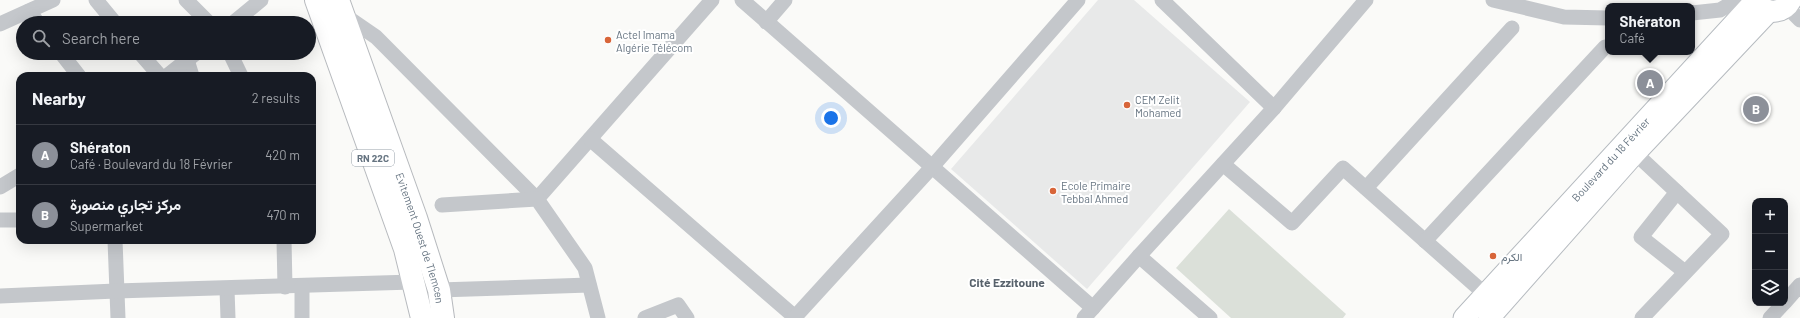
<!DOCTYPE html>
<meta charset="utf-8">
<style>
:root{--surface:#171b24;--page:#242831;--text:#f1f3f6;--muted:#9ea1a6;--line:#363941;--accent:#8c9099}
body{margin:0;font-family:Barlow,Vazirmatn,sans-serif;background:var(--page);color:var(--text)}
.controls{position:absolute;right:12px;bottom:12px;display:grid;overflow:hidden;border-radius:8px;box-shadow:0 4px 16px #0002}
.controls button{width:36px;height:36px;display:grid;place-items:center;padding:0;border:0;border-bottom:1px solid var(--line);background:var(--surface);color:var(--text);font:20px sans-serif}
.you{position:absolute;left:831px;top:118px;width:14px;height:14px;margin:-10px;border:3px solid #fff;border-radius:50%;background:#1a73e8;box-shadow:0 0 0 6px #1a73e833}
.badge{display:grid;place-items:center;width:26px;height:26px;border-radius:50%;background:var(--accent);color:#fff;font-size:13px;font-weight:700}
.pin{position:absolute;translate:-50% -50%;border:2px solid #fff;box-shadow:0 1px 4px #0006}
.popup{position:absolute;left:1605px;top:3px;width:90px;height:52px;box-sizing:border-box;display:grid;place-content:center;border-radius:8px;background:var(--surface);filter:drop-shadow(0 1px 3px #0005);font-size:13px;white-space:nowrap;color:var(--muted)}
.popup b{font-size:15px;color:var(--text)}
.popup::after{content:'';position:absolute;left:50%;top:100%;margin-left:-8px;border:8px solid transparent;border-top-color:var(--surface)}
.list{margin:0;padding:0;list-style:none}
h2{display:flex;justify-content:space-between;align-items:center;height:52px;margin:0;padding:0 16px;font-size:17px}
h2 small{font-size:13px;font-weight:400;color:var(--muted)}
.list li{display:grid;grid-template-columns:26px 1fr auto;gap:12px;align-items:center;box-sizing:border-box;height:60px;padding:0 16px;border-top:1px solid var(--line)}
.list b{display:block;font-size:15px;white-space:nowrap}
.list p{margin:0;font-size:13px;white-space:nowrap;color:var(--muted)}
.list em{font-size:13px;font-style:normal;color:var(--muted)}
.icon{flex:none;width:22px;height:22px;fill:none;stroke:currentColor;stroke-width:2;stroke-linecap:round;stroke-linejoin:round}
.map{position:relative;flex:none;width:1800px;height:318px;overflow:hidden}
.search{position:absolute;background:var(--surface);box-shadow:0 4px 16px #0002;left:16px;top:16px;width:300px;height:44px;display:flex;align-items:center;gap:10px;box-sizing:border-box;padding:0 14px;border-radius:22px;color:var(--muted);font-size:15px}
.panel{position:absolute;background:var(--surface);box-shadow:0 4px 16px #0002;left:16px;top:72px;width:300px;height:172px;border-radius:12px}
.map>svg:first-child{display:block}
.built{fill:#e8e9e9}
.green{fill:#dbe0d9}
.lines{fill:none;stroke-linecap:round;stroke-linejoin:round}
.secondary-casing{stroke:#b6bbc0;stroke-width:23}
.trunk-casing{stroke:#b7babe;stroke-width:24}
.minor{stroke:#c4c7cb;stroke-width:15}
.secondary{stroke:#fff;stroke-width:21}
.trunk{stroke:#fff;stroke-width:22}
.poi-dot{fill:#d86539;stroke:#fff;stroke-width:1.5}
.labels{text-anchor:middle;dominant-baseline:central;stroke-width:4;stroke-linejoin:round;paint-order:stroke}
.shield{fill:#fff;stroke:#949ea7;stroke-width:1}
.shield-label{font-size:10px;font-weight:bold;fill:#667481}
.poi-label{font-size:11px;fill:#667481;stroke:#fff;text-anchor:start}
.street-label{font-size:11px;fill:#667481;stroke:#fff}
.neighbourhood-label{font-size:12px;font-weight:bold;fill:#58626c;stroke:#fff}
</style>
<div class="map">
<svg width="1800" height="318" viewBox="0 0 1800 318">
<rect width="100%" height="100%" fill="#fafaf8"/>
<path class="built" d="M1098 0H1134L1250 102 1087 289 951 169Z"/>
<path class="green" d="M1229 209 1346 314 1343 318H1231L1176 268Z"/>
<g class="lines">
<g class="secondary-casing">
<g id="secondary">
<path d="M1758 4C1768 15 1784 13 1791 0"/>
<path id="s1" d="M1464 318 1756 0"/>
<path d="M1489 318 1635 153 1769 11"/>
</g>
</g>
<g class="trunk-casing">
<g id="trunk">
<path d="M316 0 405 249 422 318"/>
<path id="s2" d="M338 0 416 218 439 290 443 318"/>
</g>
</g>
<g class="minor">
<path d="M96 0 115 23"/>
<path d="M186 0 209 23"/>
<path d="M742 0 1093 308"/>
<path d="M1162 0 1274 108"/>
<path d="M1493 0 1564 17 1608 18"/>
<path d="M1787 7 1800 20"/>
<path d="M29 11 38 23"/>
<path d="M1692 13 1720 10 1737 0"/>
<path d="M344 15 376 37 537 199 712 0"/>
<path d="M766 22 785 0"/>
<path d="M233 23 261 0"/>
<path d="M0 24 53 0"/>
<path d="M61 53 79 76"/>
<path d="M140 53 160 76"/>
<path d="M230 53 241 76"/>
<path d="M187 60 192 76"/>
<path d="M167 76 196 53"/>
<path d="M590 139 796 318"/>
<path d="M1635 153 1722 234 1642 318"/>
<path d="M1223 164 1292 223 1343 168 1485 294"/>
<path d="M0 187 20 175"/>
<path d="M1366 188 1512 28"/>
<path d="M1677 192 1641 237 1685 272"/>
<path d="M442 205 537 199 585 268 598 318"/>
<path d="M0 220H20"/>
<path d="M115 240 118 318"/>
<path d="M284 240 285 287"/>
<path d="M1425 241 1605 47"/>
<path d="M1139 256 1210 318"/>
<path d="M227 289 228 318"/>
<path d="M439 290 589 285"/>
<path d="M0 296 116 291 413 282"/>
<path d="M1785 302 1800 285"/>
<path d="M302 318V286"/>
<path d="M645 318 678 305 687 318"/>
<path d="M794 318 932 167 1078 0"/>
<path d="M1084 318 1139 256 1274 108 1366 0"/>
<path d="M1770 318 1784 303"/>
</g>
<use href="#secondary" class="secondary"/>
<use href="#trunk" class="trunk"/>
</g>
<g class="poi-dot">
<circle cx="608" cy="40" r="4"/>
<circle cx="1127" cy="105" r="4"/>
<circle cx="1053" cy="191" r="4"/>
<circle cx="1493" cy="256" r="4"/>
</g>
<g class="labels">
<rect class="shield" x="352" y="150" width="42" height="16" rx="3"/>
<g class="shield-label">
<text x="373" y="158">RN 22C</text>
</g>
<g class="poi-label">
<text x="616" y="34">Actel Imama<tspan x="616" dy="13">Algérie Télécom</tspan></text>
<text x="1135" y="99">CEM Zelit<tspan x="1135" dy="13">Mohamed</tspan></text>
<text x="1061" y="185">Ecole Primaire<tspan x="1061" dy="13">Tebbal Ahmed</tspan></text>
<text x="1501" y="256">الكرم</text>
</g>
<g class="street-label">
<text stroke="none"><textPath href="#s1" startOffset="216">Boulevard du 18 Février</textPath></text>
<text stroke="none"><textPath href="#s2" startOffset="252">Evitement Ouest de Tlemcen</textPath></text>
</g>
<g class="neighbourhood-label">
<text x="1007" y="282">Cité Ezzitoune</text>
</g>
</g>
</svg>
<div class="controls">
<button>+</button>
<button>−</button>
<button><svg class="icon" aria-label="layers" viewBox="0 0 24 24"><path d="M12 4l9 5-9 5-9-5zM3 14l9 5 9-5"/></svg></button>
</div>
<div class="you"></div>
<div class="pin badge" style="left:1650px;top:83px">A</div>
<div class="popup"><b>Shératon</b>Café</div>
<div class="pin badge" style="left:1756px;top:109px">B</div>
<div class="search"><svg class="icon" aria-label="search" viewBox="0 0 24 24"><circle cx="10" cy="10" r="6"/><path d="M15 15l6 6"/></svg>Search here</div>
<section class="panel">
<h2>Nearby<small>2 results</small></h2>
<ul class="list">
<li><span class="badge">A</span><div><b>Shératon</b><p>Café · Boulevard du 18 Février</p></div><em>420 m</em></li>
<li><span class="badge">B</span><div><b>مركز تجاري منصورة</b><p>Supermarket</p></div><em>470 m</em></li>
</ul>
</section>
</div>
